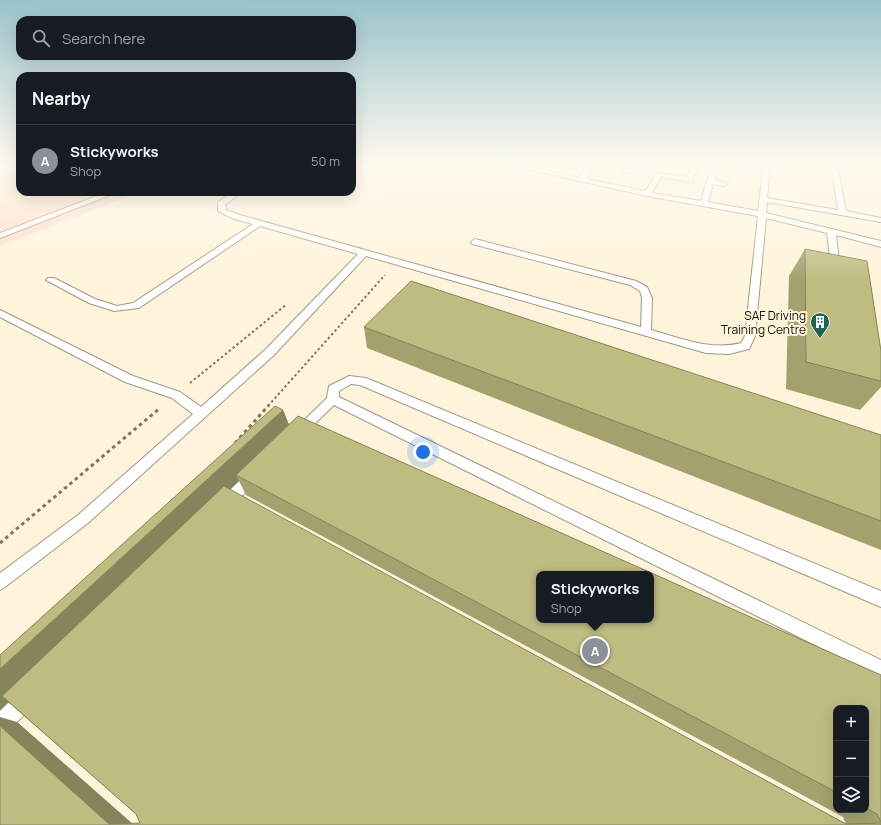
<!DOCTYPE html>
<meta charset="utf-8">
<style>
:root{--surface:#171b24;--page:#242831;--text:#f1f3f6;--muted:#9ea1a6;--line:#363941;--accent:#8c9099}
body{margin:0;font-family:Manrope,sans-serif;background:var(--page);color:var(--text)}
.controls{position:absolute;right:12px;bottom:12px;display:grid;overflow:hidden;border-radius:8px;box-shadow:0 4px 16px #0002}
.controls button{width:36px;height:36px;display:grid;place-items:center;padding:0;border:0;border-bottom:1px solid var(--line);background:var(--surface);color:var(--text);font:20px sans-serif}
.you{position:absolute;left:423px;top:452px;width:14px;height:14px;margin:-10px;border:3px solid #fff;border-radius:50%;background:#1a73e8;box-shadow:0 0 0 6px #1a73e833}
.badge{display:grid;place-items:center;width:26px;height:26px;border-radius:50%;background:var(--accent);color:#fff;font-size:13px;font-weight:700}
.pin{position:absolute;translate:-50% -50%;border:2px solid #fff;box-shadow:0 1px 4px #0006}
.popup{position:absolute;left:536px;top:571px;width:118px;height:52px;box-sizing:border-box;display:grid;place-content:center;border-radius:8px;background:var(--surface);filter:drop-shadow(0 1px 3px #0005);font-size:13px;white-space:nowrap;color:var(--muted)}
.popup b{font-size:15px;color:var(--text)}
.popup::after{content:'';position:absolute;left:50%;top:100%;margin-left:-8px;border:8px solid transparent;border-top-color:var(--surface)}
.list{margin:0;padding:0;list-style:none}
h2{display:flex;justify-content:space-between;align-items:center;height:52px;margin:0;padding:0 16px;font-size:17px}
h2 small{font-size:13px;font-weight:400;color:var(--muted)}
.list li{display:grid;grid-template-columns:26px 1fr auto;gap:12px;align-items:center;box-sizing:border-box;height:72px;padding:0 16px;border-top:1px solid var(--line)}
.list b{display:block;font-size:15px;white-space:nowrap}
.list p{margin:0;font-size:13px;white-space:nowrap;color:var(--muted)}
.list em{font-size:13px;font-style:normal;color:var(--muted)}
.icon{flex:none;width:22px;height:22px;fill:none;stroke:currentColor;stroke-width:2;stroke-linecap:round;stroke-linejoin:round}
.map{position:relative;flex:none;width:881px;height:825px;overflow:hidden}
.search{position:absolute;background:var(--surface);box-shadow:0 4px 16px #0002;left:16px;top:16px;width:340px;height:44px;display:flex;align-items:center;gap:10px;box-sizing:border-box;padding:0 14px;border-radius:12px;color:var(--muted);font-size:15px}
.panel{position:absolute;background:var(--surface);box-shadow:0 4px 16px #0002;left:16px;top:72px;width:340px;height:124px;border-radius:12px}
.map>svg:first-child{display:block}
.green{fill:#fedcc8}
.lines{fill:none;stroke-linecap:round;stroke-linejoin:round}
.lane-casing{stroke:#a29880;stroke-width:2}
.path-far1{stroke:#7d7666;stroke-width:2;stroke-dasharray:2.5 2.5;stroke-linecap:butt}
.path{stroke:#7d7666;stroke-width:3;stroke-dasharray:3.5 3.5;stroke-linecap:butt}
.lane{fill:#fff;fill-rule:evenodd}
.wall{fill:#a3a26f;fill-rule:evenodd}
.shaded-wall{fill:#85845a}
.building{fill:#bebc81;stroke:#85845a;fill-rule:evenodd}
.labels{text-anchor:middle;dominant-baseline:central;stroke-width:4;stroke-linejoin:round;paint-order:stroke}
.poi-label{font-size:12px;fill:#110d05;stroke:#fff4db;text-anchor:end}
</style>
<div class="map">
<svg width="881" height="825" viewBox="0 0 881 825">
<rect width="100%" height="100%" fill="#fff4db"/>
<path class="green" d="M0 164H20V192H139L0 246Z"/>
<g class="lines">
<g class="lane-casing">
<g id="lane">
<path d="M504 164H517L580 178 586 164H593L587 179 645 191 657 173 687 177 693 164H699L692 182 661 177 652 193 701 201 712 164H718L714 180 728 184 724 186 713 184 708 202 758 211 763 171 734 164 763 166 764 164H770L767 198 838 210 831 164H837L846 211 881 218V222L767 202 766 213 881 241V247L836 235 840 270 838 272H832L827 233 766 218 755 336 749 349 729 354 706 353 366 256 274 355 88 523 5 587 0 590V573L78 515 193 414 172 398 125 382 0 317V310L133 376 180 392 201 407 266 349 358 254 260 226 139 308 114 311 89 303 46 280 48 278H54L95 299 117 306 133 303 253 224 234 219 218 211V202L233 192H242L225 205 226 210 240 215 641 327 642 298 640 291 630 285 472 244 471 242 475 239 636 281 647 287 652 298 651 330C681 338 710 351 741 343L745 336 758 216 647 196Z"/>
<path d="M647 164H660L625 173 622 171Z"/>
<path d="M107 192H118L0 238V233Z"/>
<path d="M349 376 366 378 881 591V607L360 385 351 384 339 391V397L881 660V678L334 405 302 436 298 438 294 436 292 433 294 430 327 398 329 386Z"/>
<path d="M253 470 258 472 260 476 258 480 230 508 225 510 220 508 218 504 220 500 248 472Z"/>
<path d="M27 688 33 691 36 697C31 710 13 728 0 733V711L21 691Z"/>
</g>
</g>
<g class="path-far1">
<path d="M190 383 287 304"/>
<path d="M268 406 385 275"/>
</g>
<g class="path">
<path d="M235 443 269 405"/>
<path d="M0 543 160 408"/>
</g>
<use href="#lane" class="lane"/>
</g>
<g class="wall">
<path d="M805 249 881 351V387L860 410 786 389 789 276Z"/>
<path d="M364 327 881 435V550L367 348Z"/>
<path d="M283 410 289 424 881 675V825H0L17 722 132 824 140 823 136 814 8 702ZM239 481 246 495 843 817 846 824 229 490ZM836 708H866V810H836Z"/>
</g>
<g class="shaded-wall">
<path d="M283 410 291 431 236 475 239 481 0 710V669Z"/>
<path d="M0 717 17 722 134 825 109 824 0 726Z"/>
</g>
<g class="building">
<path d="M805 249 867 261 881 351V381L806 362Z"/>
<path d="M411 281 881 435V521L364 327Z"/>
<path d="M275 406 283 410 0 669V655Z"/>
<path d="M298 416 881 675V822L877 814 866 808V708H836V792L236 475ZM539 574H651V620H539Z"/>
<path d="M224 486 846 824 881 823V825H0V726L109 824 140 823 136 814 2 696Z"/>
</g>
<linearGradient id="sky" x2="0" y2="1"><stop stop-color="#99c2cb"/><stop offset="0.59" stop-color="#fffaef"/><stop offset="1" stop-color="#fffaef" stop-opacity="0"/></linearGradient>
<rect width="881" height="280" fill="url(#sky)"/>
<defs>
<g id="building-pin" transform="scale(1)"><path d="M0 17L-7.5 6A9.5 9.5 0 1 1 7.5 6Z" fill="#1b6357" stroke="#fff4db"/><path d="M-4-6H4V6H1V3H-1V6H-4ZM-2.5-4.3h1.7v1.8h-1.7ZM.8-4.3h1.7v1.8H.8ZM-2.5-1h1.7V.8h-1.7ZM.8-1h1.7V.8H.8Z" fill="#fff"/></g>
</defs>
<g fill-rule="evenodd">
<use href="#building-pin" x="820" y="322"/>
</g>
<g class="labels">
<g class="poi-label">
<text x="806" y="315">SAF Driving<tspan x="806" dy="14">Training Centre</tspan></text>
</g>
</g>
</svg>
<div class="controls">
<button>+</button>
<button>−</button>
<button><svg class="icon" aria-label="layers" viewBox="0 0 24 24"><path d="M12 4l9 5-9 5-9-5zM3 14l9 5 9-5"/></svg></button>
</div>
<div class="you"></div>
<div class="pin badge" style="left:595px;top:651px">A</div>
<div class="popup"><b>Stickyworks</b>Shop</div>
<div class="search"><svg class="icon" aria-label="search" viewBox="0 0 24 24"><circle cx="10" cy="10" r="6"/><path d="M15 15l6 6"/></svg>Search here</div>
<section class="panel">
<h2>Nearby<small></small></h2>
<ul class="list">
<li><span class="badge">A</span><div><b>Stickyworks</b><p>Shop</p></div><em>50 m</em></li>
</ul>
</section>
</div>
